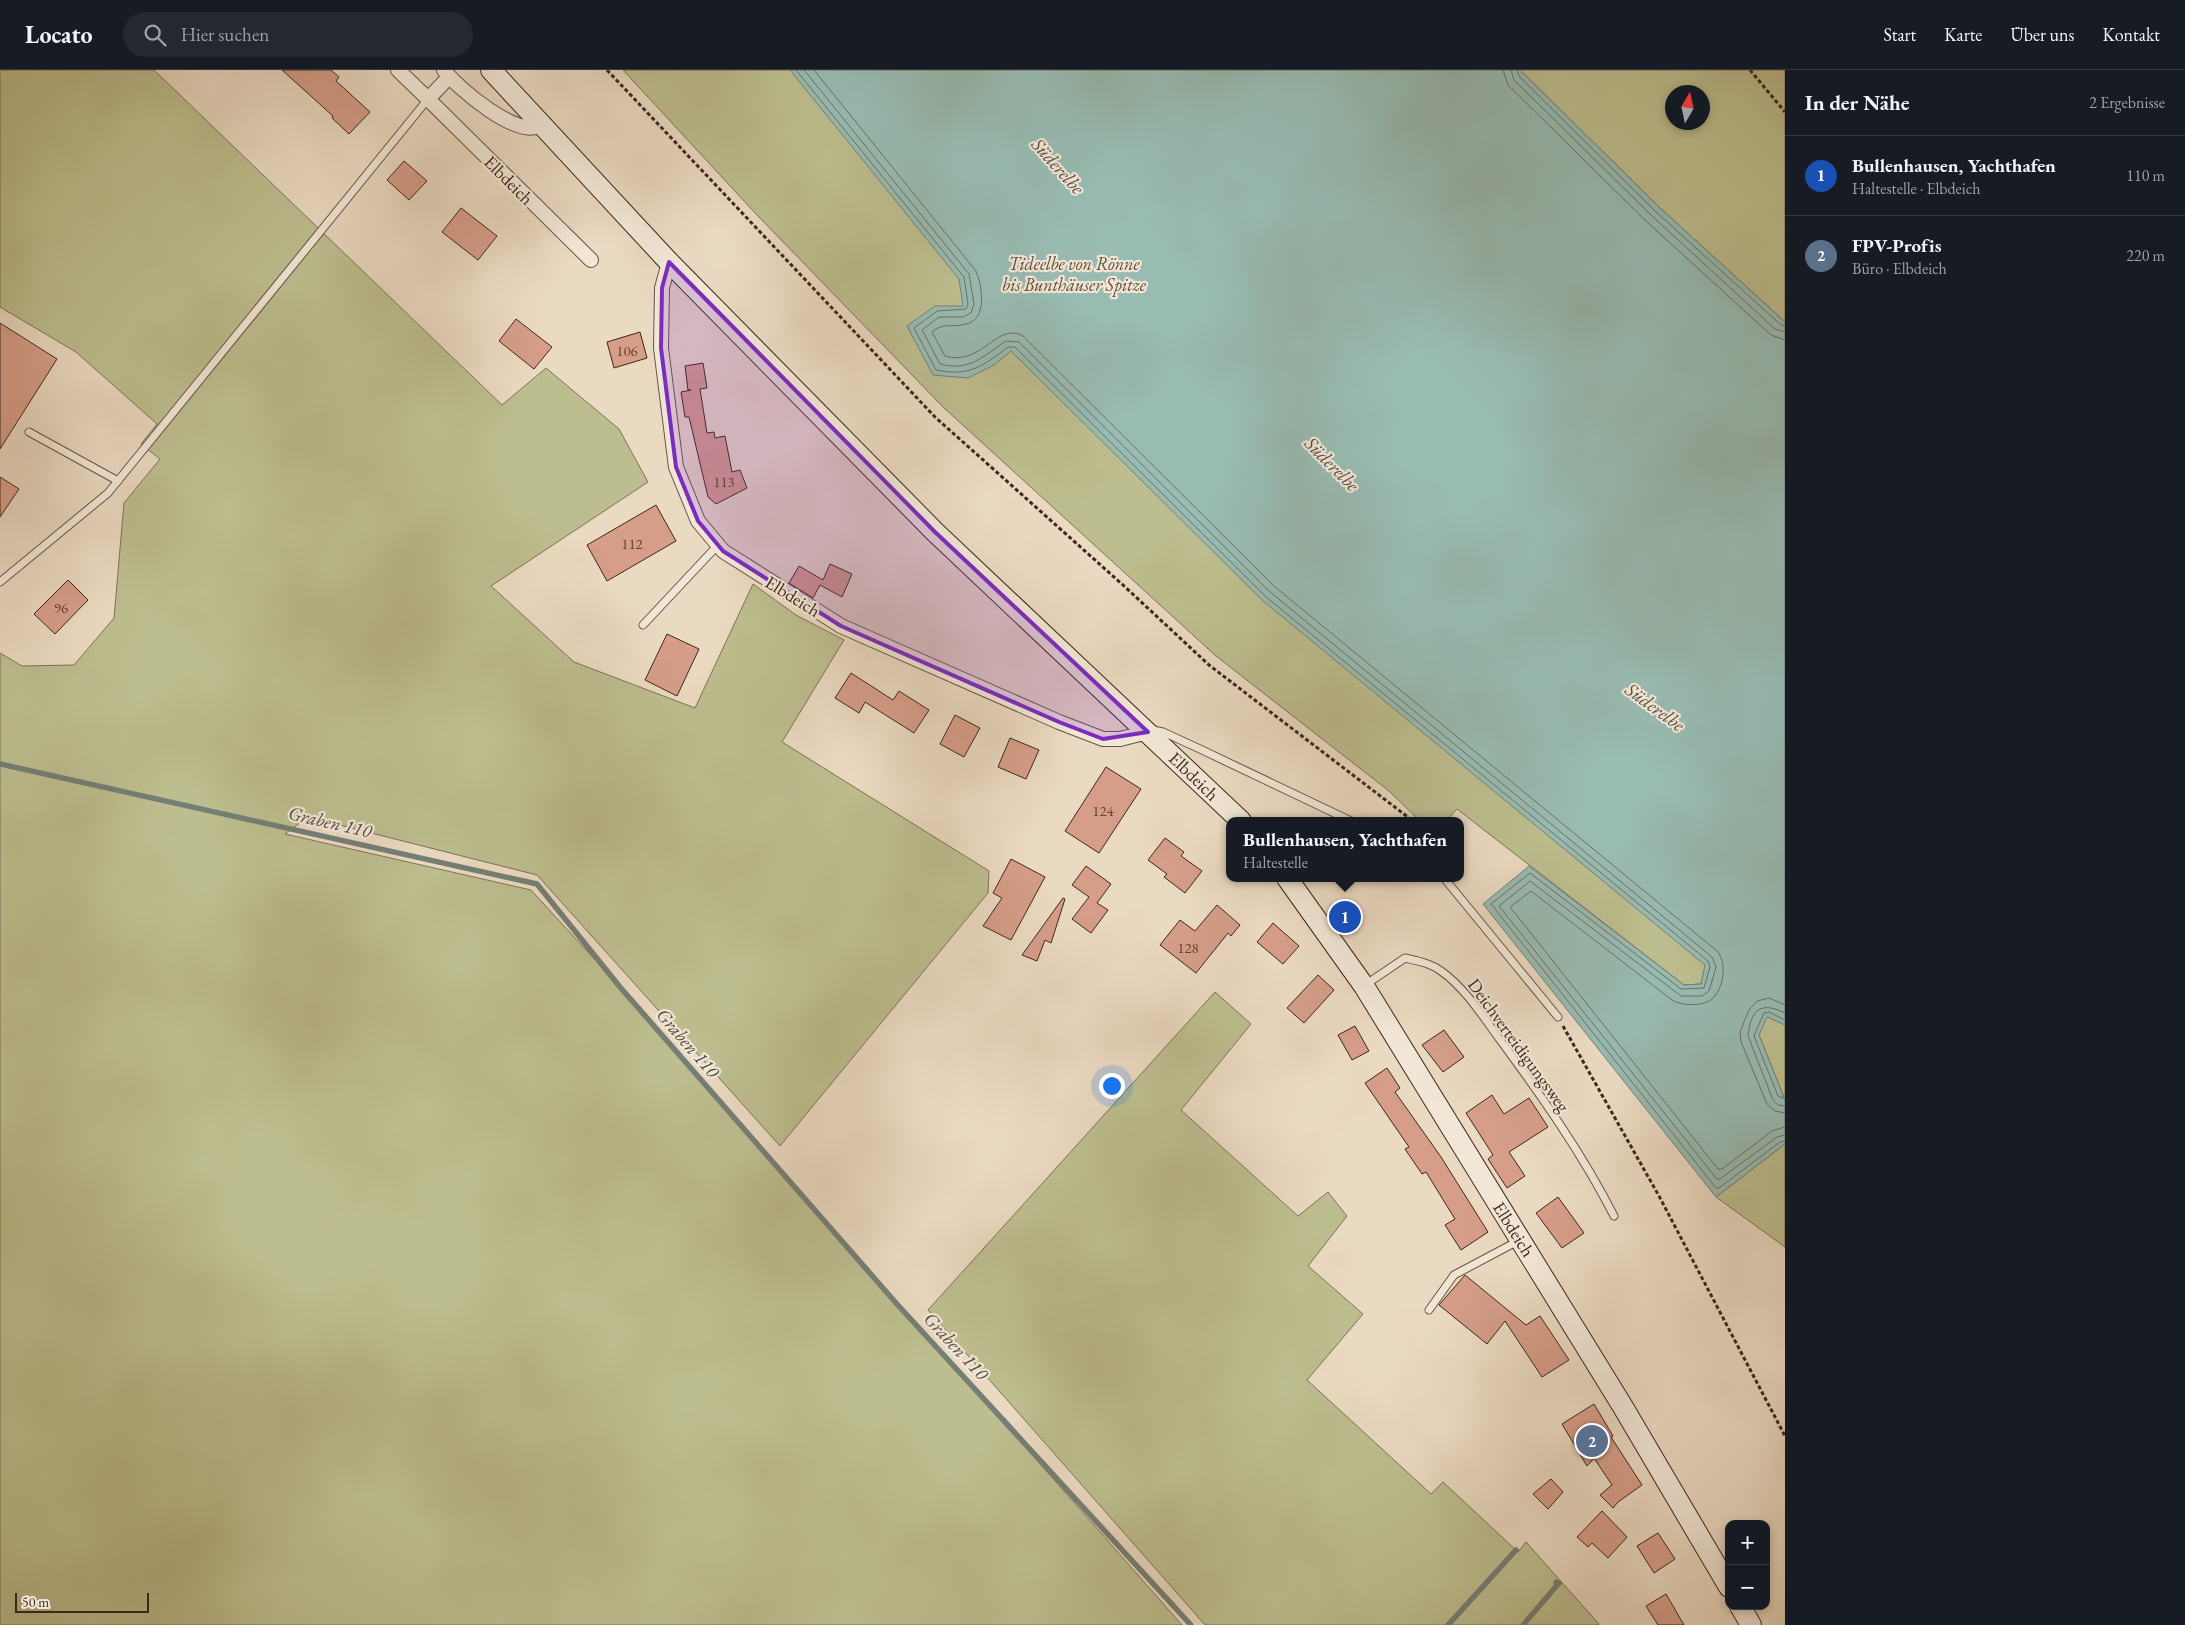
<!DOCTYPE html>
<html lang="de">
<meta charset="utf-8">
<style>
:root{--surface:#171b24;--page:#242831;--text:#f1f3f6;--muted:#9ea1a6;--line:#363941;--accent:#c59692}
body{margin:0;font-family:"EB Garamond",serif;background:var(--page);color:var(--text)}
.controls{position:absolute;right:15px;bottom:15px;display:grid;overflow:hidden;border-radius:10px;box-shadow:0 2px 8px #0003}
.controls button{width:45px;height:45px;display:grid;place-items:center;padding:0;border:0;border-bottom:1px solid var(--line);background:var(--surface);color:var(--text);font:25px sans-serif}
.compass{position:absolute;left:1665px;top:15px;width:45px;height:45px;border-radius:50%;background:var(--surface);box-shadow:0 2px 8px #0003;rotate:9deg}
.scale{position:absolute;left:15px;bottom:12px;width:134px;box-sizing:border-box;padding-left:5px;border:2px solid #3e261b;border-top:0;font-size:14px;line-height:18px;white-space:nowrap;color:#3e261b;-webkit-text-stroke:4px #f2e7d7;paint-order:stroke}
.you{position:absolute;left:1111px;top:1015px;width:18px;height:18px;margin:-12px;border:4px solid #fff;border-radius:50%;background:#1a73e8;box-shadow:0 0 0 8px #1a73e833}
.badge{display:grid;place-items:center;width:32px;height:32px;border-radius:50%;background:var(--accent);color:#fff;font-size:16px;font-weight:700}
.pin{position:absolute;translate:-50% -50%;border:2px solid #fff;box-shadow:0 1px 5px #0006}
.popup{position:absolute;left:1226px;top:747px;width:238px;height:65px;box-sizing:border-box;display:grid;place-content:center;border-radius:10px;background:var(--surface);filter:drop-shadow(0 1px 4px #0005);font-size:16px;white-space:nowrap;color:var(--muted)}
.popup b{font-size:19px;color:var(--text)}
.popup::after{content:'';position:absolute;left:50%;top:100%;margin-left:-10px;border:10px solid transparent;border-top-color:var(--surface)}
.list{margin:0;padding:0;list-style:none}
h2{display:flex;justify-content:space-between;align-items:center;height:65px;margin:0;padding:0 20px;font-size:21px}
h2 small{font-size:16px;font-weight:400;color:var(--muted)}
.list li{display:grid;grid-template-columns:32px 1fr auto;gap:15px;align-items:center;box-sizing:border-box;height:80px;padding:0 20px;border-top:1px solid var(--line)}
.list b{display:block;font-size:19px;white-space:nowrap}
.list p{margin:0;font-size:16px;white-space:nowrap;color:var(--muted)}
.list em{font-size:16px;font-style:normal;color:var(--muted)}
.icon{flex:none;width:28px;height:28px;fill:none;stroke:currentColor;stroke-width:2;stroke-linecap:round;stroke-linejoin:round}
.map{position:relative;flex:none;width:1785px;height:1555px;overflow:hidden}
header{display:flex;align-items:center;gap:30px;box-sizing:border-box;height:70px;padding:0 25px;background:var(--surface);border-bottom:1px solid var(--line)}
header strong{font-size:24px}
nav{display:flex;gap:28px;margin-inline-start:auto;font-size:18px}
.search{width:350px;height:45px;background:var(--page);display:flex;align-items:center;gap:12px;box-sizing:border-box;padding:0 18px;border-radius:28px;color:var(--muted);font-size:19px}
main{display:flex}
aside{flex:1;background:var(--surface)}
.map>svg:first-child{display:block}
.green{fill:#bdbe8f;stroke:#7e7255;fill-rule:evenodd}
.water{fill:#98bbb2;stroke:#747f76}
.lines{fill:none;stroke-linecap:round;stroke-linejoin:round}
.shore{stroke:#6b7066;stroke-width:1}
.stream{stroke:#747f76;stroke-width:5.5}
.building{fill:#d69e89;stroke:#3e261b}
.lane-casing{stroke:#695345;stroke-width:9}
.street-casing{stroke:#695345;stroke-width:16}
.secondary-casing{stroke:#3e261b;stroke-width:22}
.path{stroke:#3e261b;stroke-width:3;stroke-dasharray:4 2.5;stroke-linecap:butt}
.lane{stroke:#f2e7d7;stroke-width:7}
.street{stroke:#f2e7d7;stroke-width:14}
.secondary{stroke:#f2e7d7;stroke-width:20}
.marked{fill:#7b2cbf;fill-opacity:0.2;stroke:#7b2cbf;stroke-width:4;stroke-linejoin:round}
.labels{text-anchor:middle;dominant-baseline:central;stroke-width:4.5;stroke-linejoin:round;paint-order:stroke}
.number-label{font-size:15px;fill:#644436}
.street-label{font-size:18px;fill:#3e261b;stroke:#f2e7d7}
.park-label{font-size:18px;font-style:italic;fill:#5e4c38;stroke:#f2e7d7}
.water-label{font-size:19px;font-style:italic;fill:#544b41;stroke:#f2e7d7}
</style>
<header>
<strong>Locato</strong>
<div class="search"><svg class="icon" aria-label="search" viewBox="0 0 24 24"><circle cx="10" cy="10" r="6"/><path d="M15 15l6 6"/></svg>Hier suchen</div>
<nav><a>Start</a><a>Karte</a><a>Über uns</a><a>Kontakt</a></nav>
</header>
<main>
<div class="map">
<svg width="1785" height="1555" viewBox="0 0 1785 1555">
<rect width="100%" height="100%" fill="#ebdac2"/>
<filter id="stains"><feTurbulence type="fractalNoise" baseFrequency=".004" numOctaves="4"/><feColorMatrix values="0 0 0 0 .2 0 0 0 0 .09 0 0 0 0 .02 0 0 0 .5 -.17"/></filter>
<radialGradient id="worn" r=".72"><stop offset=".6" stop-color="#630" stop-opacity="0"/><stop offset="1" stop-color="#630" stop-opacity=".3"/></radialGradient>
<g class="green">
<path d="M0 0H154L502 335 546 298 619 359 648 412 491 516 574 592 695 638 753 514 796 545 844 570 782 672 989 801 988 823 780 1076 537 805 308 747 285 764 531 820 620 917 1182 1555H0V583L22 596 74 595 114 548 124 433 160 389 141 374 157 354 76 282 0 237Z"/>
<path d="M623 0H1140L1785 604V1030L1759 965 1706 896 1701 914 1684 915 1457 739 1446 751H1420L1389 721 1216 586 943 337 757 145Z"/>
<path d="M1520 0H1785V252L1659 137ZM1672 22H1702V52H1672Z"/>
<path d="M1215 922 1251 954 1181 1040 1298 1146 1328 1122 1347 1146 1308 1196 1363 1244 1307 1310 1431 1424 1443 1412 1518 1482 1526 1472 1599 1554 1598 1555H1205L928 1240Z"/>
<path d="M1785 1074V1177L1716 1127Z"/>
</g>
<path class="water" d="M790 0H1520L1659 137 1785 252V955L1767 947 1759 965 1785 1030V1074L1716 1127 1483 834 1529 796 1684 915 1701 914 1705 895 1262 530 1011 281 994 295 968 308 933 305 907 256 935 236H963L959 209Z"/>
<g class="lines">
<g class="shore">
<path d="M796 0 964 207 968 234 966 239 937 241 914 258 936 300C969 307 983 296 1008 277H1015L1265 526 1708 891 1710 897 1704 918 1681 919 1530 803 1491 834 1716 1118H1719L1780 1072 1785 1071"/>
<path d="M804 0 969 204 974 234 971 243 963 247H939L922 260 940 294C970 302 983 286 1006 271L1019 272 1269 521 1712 887 1716 897 1709 921 1702 926H1681L1530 811 1499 836 1717 1109H1720L1777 1067 1785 1065"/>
<path d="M814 0 976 201C982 216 988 249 966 254 953 258 943 252 932 262L945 286C982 297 997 251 1023 266L1274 516 1717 881C1727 892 1724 918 1713 928 1704 937 1682 936 1672 930L1531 821 1510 837 1718 1099H1722L1772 1061 1785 1057"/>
<path d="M1503 0 1508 15 1646 151 1771 265 1785 270"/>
<path d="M1511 0 1514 10 1651 145 1775 259 1785 262"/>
<path d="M1517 0 1519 6 1655 141 1780 254 1785 256"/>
<path d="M1785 935 1769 928 1757 931 1749 940 1740 962 1741 972 1767 1034 1775 1041 1785 1043"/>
<path d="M1785 943C1761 931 1751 939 1748 966L1773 1030 1778 1035 1785 1036"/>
<path d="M1785 950 1769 942 1764 943 1754 966 1778 1026 1785 1029"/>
</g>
<g class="stream">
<path d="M0 694 537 814 620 917 896 1233 1191 1555"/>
<path d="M1448 1555 1516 1480"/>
<path d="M1523 1555 1559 1513 1556 1512"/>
</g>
</g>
<g class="building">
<path d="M282 0H331L339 7 336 11 370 42 349 64 332 48 333 46Z"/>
<path d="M404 91 427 111 409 130 387 110Z"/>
<path d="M461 138 497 166 478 190 442 162Z"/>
<path d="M516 249 552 277 534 299 499 271Z"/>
<path d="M0 253 57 289 0 379Z"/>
<path d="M640 262 647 288 614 298 607 272Z"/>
<path d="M703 293 707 318 700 319 707 363 714 362 715 368 725 366 732 402 740 400 747 418 716 434 708 427 689 347H685L681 322 691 320H688L685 296Z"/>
<path d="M0 407 19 419 0 447Z"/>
<path d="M656 435 676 471 607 511 587 475Z"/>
<path d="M830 494 852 504 842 527 820 515 813 528 789 513 799 496 823 510Z"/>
<path d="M68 510 88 530 55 564 34 544Z"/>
<path d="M667 564 699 579 677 626 645 610Z"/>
<path d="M851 603 893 630 899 621 929 640 914 663 865 632 859 643 835 628Z"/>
<path d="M955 645 980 658 964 687 940 674Z"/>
<path d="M1010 668 1039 680 1026 709 998 697Z"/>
<path d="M1106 697 1141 719 1099 783 1065 761Z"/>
<path d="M1165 768 1184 782 1181 786 1202 801 1185 823 1164 807 1167 804 1148 790Z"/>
<path d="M1011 789 1045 807 1011 870 983 856 1002 828 993 823Z"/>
<path d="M1086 796 1111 814 1097 833 1108 840 1091 863 1072 849 1089 827 1072 815Z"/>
<path d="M1063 828 1065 829 1051 873 1045 870 1037 891 1022 885Z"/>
<path d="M1217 835 1240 855 1231 866 1228 863 1196 903 1160 875 1180 850 1195 861Z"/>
<path d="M1273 853 1299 876 1283 894 1257 872Z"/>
<path d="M1318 905 1334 920 1304 953 1287 938Z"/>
<path d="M1355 956 1369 981 1352 990 1338 965Z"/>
<path d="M1444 960 1464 987 1443 1002 1422 975Z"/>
<path d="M1387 998 1400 1018 1395 1022 1441 1087 1488 1162 1461 1180 1445 1155 1455 1149 1426 1102 1422 1104 1405 1079 1409 1077 1365 1013Z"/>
<path d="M1492 1025 1504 1044 1529 1028 1548 1057 1509 1082 1525 1106 1507 1118 1488 1089 1493 1085 1466 1043Z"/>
<path d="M1558 1127 1584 1163 1562 1178 1536 1143Z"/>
<path d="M1465 1205 1526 1255 1540 1246 1569 1290 1542 1307 1505 1251 1487 1274 1439 1235Z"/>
<path d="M1594 1334 1613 1366 1611 1367 1642 1415 1618 1432 1613 1438 1600 1425 1612 1415 1594 1388 1587 1396 1562 1354Z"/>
<path d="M1551 1409 1563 1422 1548 1439 1533 1424Z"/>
<path d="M1602 1441 1627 1467 1608 1488 1592 1473 1588 1477 1577 1467Z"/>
<path d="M1658 1463 1675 1489 1654 1503 1637 1476Z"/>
<path d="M1666 1524 1684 1555H1658L1646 1536Z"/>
</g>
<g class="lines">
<g class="lane-casing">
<g id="lane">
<path d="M29 362 118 411"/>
<path d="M0 512 108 423 428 29"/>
<path d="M643 555 718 475"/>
<path d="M1153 660 1163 662 1200 679 1351 751"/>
<path d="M1444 808 1558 947"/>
<path d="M1365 915 1405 888C1418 891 1430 893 1441 901 1464 917 1482 945 1498 967 1540 1024 1582 1083 1614 1146"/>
<path d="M1429 1240 1454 1205 1518 1171"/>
</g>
</g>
<g class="street-casing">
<g id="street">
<path d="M398 0 428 29 449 7"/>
<path d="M444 0C456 17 521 72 541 54"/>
<path d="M428 29 591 190"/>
<path d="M669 192 662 218 661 278 676 397 698 451 723 481 841 556 1059 652 1103 669H1120L1148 662"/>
</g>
</g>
<g class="secondary-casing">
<g id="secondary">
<path d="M491 0 669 192 935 462 1241 751"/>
<path d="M1287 808 1364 916 1623 1337 1729 1517"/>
<path d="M1740 1536 1751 1555"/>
</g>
</g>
<g class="path">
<path d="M607 0 935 347 1123 515 1209 595 1413 751"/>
<path d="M1750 0 1785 42"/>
<path d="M1563 956 1659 1126 1785 1366"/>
</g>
<use href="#lane" class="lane"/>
<use href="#street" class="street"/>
<use href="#secondary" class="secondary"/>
</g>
<path class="marked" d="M669 192 935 462 1148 662 1103 669 1059 652 841 556 723 481 698 451 676 397 661 278 662 218Z"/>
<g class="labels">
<g class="number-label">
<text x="627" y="280">106</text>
<text x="724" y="411">113</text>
<text x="632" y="473">112</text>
<text x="61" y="537">96</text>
<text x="1103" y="740">124</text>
<text x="1188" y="877">128</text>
</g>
<g class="street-label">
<text transform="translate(509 110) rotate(45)">Elbdeich</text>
<text transform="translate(793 526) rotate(32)">Elbdeich</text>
<text transform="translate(1194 706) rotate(44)">Elbdeich</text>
<text transform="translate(1519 975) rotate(54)">Deichverteidigungsweg</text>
<text transform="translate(1514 1159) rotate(58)">Elbdeich</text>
</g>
<g class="park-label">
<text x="1074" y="193">Tideelbe von Rönne<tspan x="1074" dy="21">bis Bunthäuser Spitze</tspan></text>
</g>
<g class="water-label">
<text transform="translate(1058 96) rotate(48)">Süderelbe</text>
<text transform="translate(1332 394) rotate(45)">Süderelbe</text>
<text transform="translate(1655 637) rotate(36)">Süderelbe</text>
<text transform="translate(330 752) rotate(13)">Graben 110</text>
<text transform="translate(688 973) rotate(49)">Graben 110</text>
<text transform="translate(956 1276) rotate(47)">Graben 110</text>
</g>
</g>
<rect width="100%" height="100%" filter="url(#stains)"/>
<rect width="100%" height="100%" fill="url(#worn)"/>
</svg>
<div class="controls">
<button>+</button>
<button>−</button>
</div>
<svg class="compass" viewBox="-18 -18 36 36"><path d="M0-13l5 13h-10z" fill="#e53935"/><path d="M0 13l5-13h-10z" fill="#9ea1a6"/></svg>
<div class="scale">50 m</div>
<div class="you"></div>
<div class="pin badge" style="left:1345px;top:847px;background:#1a4fb4">1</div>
<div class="popup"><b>Bullenhausen, Yachthafen</b>Haltestelle</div>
<div class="pin badge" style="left:1592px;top:1371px;background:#5c6f8a">2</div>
</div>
<aside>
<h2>In der Nähe<small>2 Ergebnisse</small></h2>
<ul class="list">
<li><span class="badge" style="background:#1a4fb4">1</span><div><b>Bullenhausen, Yachthafen</b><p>Haltestelle · Elbdeich</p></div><em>110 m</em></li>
<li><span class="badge" style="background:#5c6f8a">2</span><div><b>FPV-Profis</b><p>Büro · Elbdeich</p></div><em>220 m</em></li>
</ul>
</aside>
</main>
